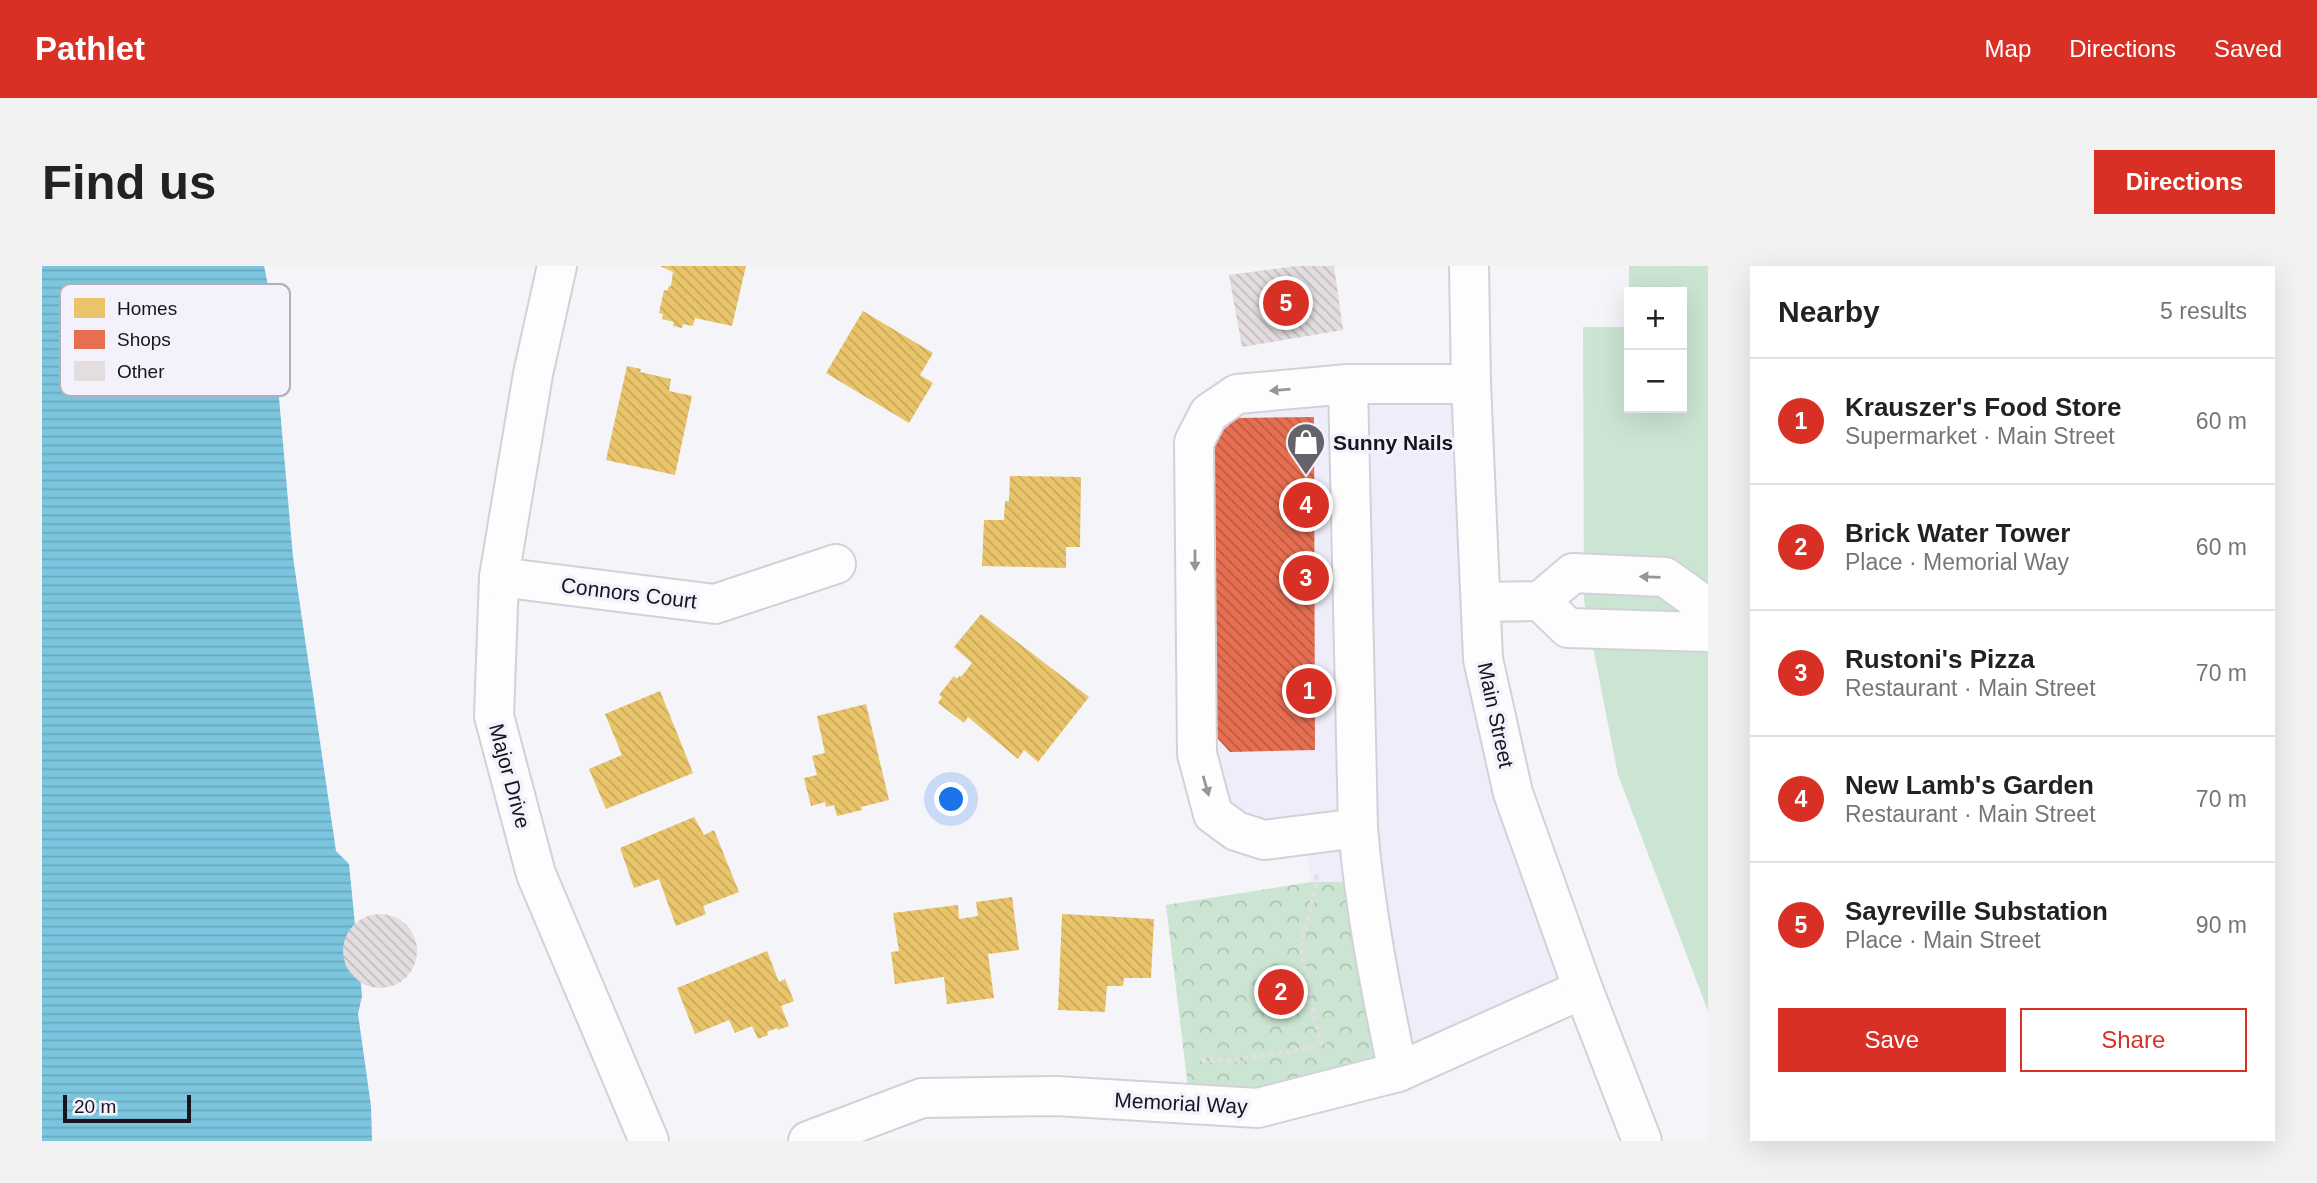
<!DOCTYPE html>
<meta charset="utf-8">
<style>
:root{--surface:#fff;--page:#f2f2f2;--text:#222;--muted:#767676;--line:#e0e0e0;--accent:#d93025}
body{margin:0;font-family:Arial,sans-serif;background:var(--page);color:var(--text)}
.controls{position:absolute;right:21px;top:21px;display:grid;overflow:hidden;border-radius:0px;box-shadow:0 7px 28px #0002}
.controls button{width:63px;height:63px;display:grid;place-items:center;padding:0;border:0;border-bottom:2px solid var(--line);background:var(--surface);color:var(--text);font:35px sans-serif}
.scale{position:absolute;left:21px;bottom:18px;width:128px;box-sizing:border-box;padding-left:7px;border:4px solid #17151e;border-top:0;font-size:19px;line-height:24px;white-space:nowrap;color:#17151e;-webkit-text-stroke:5px #f3f1fc;paint-order:stroke}
.you{position:absolute;left:910px;top:534px;width:24px;height:24px;margin:-18px;border:5px solid #fff;border-radius:50%;background:#1a73e8;box-shadow:0 0 0 10px #1a73e833}
.badge{display:grid;place-items:center;width:46px;height:46px;border-radius:50%;background:var(--accent);color:#fff;font-size:23px;font-weight:700}
.pin{position:absolute;translate:-50% -50%;border:4px solid #fff;box-shadow:0 2px 7px #0006}
.list{margin:0;padding:0;list-style:none}
h2{display:flex;justify-content:space-between;align-items:center;height:91px;margin:0;padding:0 28px;font-size:30px}
h2 small{font-size:23px;font-weight:400;color:var(--muted)}
.list li{display:grid;grid-template-columns:46px 1fr auto;gap:21px;align-items:center;box-sizing:border-box;height:126px;padding:0 28px;border-top:2px solid var(--line)}
.list b{display:block;font-size:26px;white-space:nowrap}
.list p{margin:0;font-size:23px;white-space:nowrap;color:var(--muted)}
.list em{font-size:23px;font-style:normal;color:var(--muted)}
.actions{display:flex;gap:14px;padding:21px 28px}
.actions a{flex:1;padding:16px 0;border:2px solid var(--accent);border-radius:0px;text-align:center;font-size:24px;color:var(--accent)}
.actions .main{background:var(--accent);color:#fff}
.map{position:relative;flex:none;width:1666px;height:875px;overflow:hidden;border-radius:0px}
header{display:flex;align-items:center;gap:42px;box-sizing:border-box;height:98px;padding:0 35px;background:var(--accent);color:#fff}
header strong{font-size:33px}
nav{display:flex;gap:38px;margin-inline-start:auto;font-size:24px}
.intro{display:flex;align-items:center;justify-content:space-between;box-sizing:border-box;height:168px;padding:0 42px}
h1{margin:0;font-size:49px}
.button{padding:18px 32px;border-radius:0px;background:var(--accent);color:#fff;font-size:24px;font-weight:700}
main{display:flex;gap:42px;padding:0 42px}
aside{flex:1;background:var(--surface);border-radius:0px;box-shadow:0 7px 28px #0002}
.map>svg:first-child{display:block}
.built{fill:#f0edfb}
.grass{fill:#cbe5d2}
.forest{fill:url(#forest-crowns)}
.water{fill:url(#water-rules)}
.homes{fill:url(#homes-back-hatch)}
.shops{fill:url(#shops-back-hatch)}
.building{fill:url(#building-back-hatch)}
.lines{fill:none;stroke-linecap:round;stroke-linejoin:round}
.minor-casing{stroke:#d2d1d9;stroke-width:42}
.major-casing{stroke:#d2d1d9;stroke-width:42}
.path{stroke:#e0dfe1;stroke-width:4.5;stroke-dasharray:5 3.5;stroke-linecap:butt}
.minor{stroke:#fdfdfe;stroke-width:38}
.major{stroke:#fdfdfe;stroke-width:38}
.oneway{fill:#969599}
.labels{text-anchor:middle;dominant-baseline:central;stroke-width:7;stroke-linejoin:round;paint-order:stroke}
.poi-label{font-size:21px;font-weight:bold;fill:#17151e;stroke:#f3f1fc;text-anchor:start}
.street-label{font-size:21px;fill:#17151e;stroke:#f3f1fc}
.key{fill:#f3f1fc;stroke:#b1afb9;stroke-width:2}
.key-label{font-size:19px;fill:#17151e}
</style>
<header>
<strong>Pathlet</strong>
<nav><a>Map</a><a>Directions</a><a>Saved</a></nav>
</header>
<div class="intro"><h1>Find us</h1><a class="button">Directions</a></div>
<main>
<div class="map">
<svg width="1666" height="875" viewBox="0 0 1666 875">
<defs>
<pattern id="forest-crowns" width="20" height="18" patternUnits="userSpaceOnUse" patternTransform="scale(1.75)"><rect width="20" height="18" fill="#cbe5d2"/><path d="M2 6a3 3 0 1 1 6 0M12 15a3 3 0 1 1 6 0" fill="none" stroke="#aec4b4"/></pattern>
<pattern id="water-rules" width="6" height="5" patternUnits="userSpaceOnUse" patternTransform="scale(1.75)"><rect width="6" height="5" fill="#7cc5de"/><path d="M0 2.5h6" fill="none" stroke="#6aa8be"/></pattern>
<pattern id="homes-back-hatch" width="6" height="6" patternUnits="userSpaceOnUse" patternTransform="scale(1.75)"><rect width="6" height="6" fill="#e9c46a"/><path d="M-1 5l2 2M0 0l6 6M5-1l2 2" fill="none" stroke="#c7a85b"/></pattern>
<pattern id="shops-back-hatch" width="6" height="6" patternUnits="userSpaceOnUse" patternTransform="scale(1.75)"><rect width="6" height="6" fill="#e76f51"/><path d="M-1 5l2 2M0 0l6 6M5-1l2 2" fill="none" stroke="#ba5a43"/></pattern>
<pattern id="building-back-hatch" width="6" height="6" patternUnits="userSpaceOnUse" patternTransform="scale(1.75)"><rect width="6" height="6" fill="#e3dddf"/><path d="M-1 5l2 2M0 0l6 6M5-1l2 2" fill="none" stroke="#c2bdbf"/></pattern>
</defs>
<rect width="100%" height="100%" fill="#f4f4f9"/>
<path class="built" d="M1429 118 1441 393 1541 723 1356 806 1275 616H1269L1262 568 1171 548 1167 147Z"/>
<path class="grass" d="M1587 0H1666V745L1576 509 1542 335 1541 61H1587V142H1640V26H1587Z"/>
<path class="forest" d="M1269 616H1321L1356 806 1148 838 1124 639Z"/>
<path class="water" d="M0 0H222L228 29 251 291 294 585 307 598 320 730 316 748 329 840 330 875H0Z"/>
<g class="homes">
<path d="M618 0H704L690 60 653 52 651 60 641 58 640 62 631 60 632 56 620 53 621 48 617 47 622 24 625 25 627 20H629L631 6Z"/>
<path d="M821 45 891 87 878 109 891 117 867 157 784 107Z"/>
<path d="M585 100 599 103 598 106 629 113 627 125 650 130 633 209 564 194Z"/>
<path d="M968 210 1039 211 1038 281H1024V302L940 300 942 254H962L963 235H967Z"/>
<path d="M939 348 1047 431 996 496 982 484 976 493 926 451 922 457 896 437 900 431 897 429 912 410 915 413 918 409 919 411 930 397 912 381Z"/>
<path d="M618 425 651 507 564 543 547 503 580 489 563 448Z"/>
<path d="M824 438 847 534 819 541 820 544 795 550 792 539 784 541 783 536 769 540 762 512 775 509 770 490 783 487 775 450Z"/>
<path d="M652 551 662 569 672 564 697 626 661 640 664 648 634 660 617 613 592 622 578 582Z"/>
<path d="M970 631 977 684 946 688 952 732 905 738 902 711 853 718 849 686 857 685 851 647 916 639 917 653 936 650 934 636Z"/>
<path d="M1020 648 1112 653 1109 712H1082L1081 720H1065L1063 746 1016 744Z"/>
<path d="M725 685 737 716 743 713 752 735 739 740 747 760 736 764 735 762 725 766 726 769 716 773 710 760 693 767 687 754 653 768 635 722Z"/>
</g>
<path class="shops" d="M1272 151 1273 484 1188 486 1175 472 1171 173 1195 152Z"/>
<g class="building">
<path d="M1254 0H1292L1301 64 1200 81 1187 9Z"/>
<circle cx="338" cy="685" r="37"/>
<circle cx="1226" cy="726" r="13"/>
</g>
<g class="lines">
<g class="minor-casing">
<g id="minor">
<path d="M515 0 491 108 457 311 452 450 494 608 607 875"/>
<path d="M1306 118 1195 128 1167 147 1152 176 1155 488 1171 548 1194 565 1222 574 1316 562"/>
<path d="M457 311 673 338 794 298"/>
<path d="M1498 335 1526 362 1666 366"/>
<path d="M1439 336 1498 335 1531 307 1623 311 1666 342"/>
<path d="M1356 806C1339 725 1323 645 1316 562L1306 118H1429"/>
<path d="M766 875 880 832 1014 830 1216 842 1356 806 1541 723"/>
</g>
</g>
<g class="major-casing">
<path id="major" d="M1427 0 1429 118 1441 393 1471 527 1541 723 1600 875"/>
</g>
<g class="path">
<path d="M1274 609 1275 616 1259 681 1273 755 1280 780 1285 779"/>
<path d="M1159 794 1187 795 1275 781"/>
</g>
<use href="#minor" class="minor"/>
<use href="#major" class="major"/>
</g>
<defs><path id="oneway-solid" d="M-6-.8H1V-3.2L6.5 0L1 3.2V.8H-6Z" transform="scale(1.75)"/></defs>
<g class="oneway">
<use href="#oneway-solid" transform="translate(1238 124) rotate(175)"/>
<use href="#oneway-solid" transform="translate(1153 294) rotate(90)"/>
<use href="#oneway-solid" transform="translate(1608 311) rotate(-178)"/>
<use href="#oneway-solid" transform="translate(1164 520) rotate(74)"/>
</g>
<defs>
<g id="shop-pin" transform="scale(2.0125)"><path d="M0 17L-7.5 6A9.5 9.5 0 1 1 7.5 6Z" fill="#64636b" stroke="#f3f1fc"/><path d="M-5-2.5h2.3a2.7 3.5 0 0 1 5.4 0H5L5.5 6h-11ZM-1.5-2.5h3a1.5 2.3 0 0 0-3 0Z" fill="#fff"/></g>
</defs>
<g fill-rule="evenodd">
<use href="#shop-pin" x="1264" y="176"/>
</g>
<g class="labels">
<g class="poi-label">
<text x="1291" y="176">Sunny Nails</text>
</g>
<g class="street-label">
<text transform="translate(587 327) rotate(7)">Connors Court</text>
<text transform="translate(1454 449) rotate(78)">Main Street</text>
<text transform="translate(468 510) rotate(75)">Major Drive</text>
<text transform="translate(1139 837) rotate(3)">Memorial Way</text>
</g>
</g>
<rect x="18" y="18" width="230" height="112" rx="10" class="key"/>
<rect x="32" y="32" width="31" height="20" fill="#e9c46a"/>
<rect x="32" y="64" width="31" height="19" fill="#e76f51"/>
<rect x="32" y="95" width="31" height="20" fill="#e3dddf"/>
<g class="key-label">
<text x="75" y="49">Homes</text>
<text x="75" y="80">Shops</text>
<text x="75" y="112">Other</text>
</g>
</svg>
<div class="controls">
<button>+</button>
<button>−</button>
</div>
<div class="scale">20 m</div>
<div class="you"></div>
<div class="pin badge" style="left:1267px;top:425px">1</div>
<div class="pin badge" style="left:1239px;top:726px">2</div>
<div class="pin badge" style="left:1264px;top:312px">3</div>
<div class="pin badge" style="left:1264px;top:239px">4</div>
<div class="pin badge" style="left:1244px;top:37px">5</div>
</div>
<aside>
<h2>Nearby<small>5 results</small></h2>
<ul class="list">
<li><span class="badge">1</span><div><b>Krauszer's Food Store</b><p>Supermarket · Main Street</p></div><em>60 m</em></li>
<li><span class="badge">2</span><div><b>Brick Water Tower</b><p>Place · Memorial Way</p></div><em>60 m</em></li>
<li><span class="badge">3</span><div><b>Rustoni's Pizza</b><p>Restaurant · Main Street</p></div><em>70 m</em></li>
<li><span class="badge">4</span><div><b>New Lamb's Garden</b><p>Restaurant · Main Street</p></div><em>70 m</em></li>
<li><span class="badge">5</span><div><b>Sayreville Substation</b><p>Place · Main Street</p></div><em>90 m</em></li>
</ul>
<div class="actions"><a class="main">Save</a><a>Share</a></div>
</aside>
</main>
